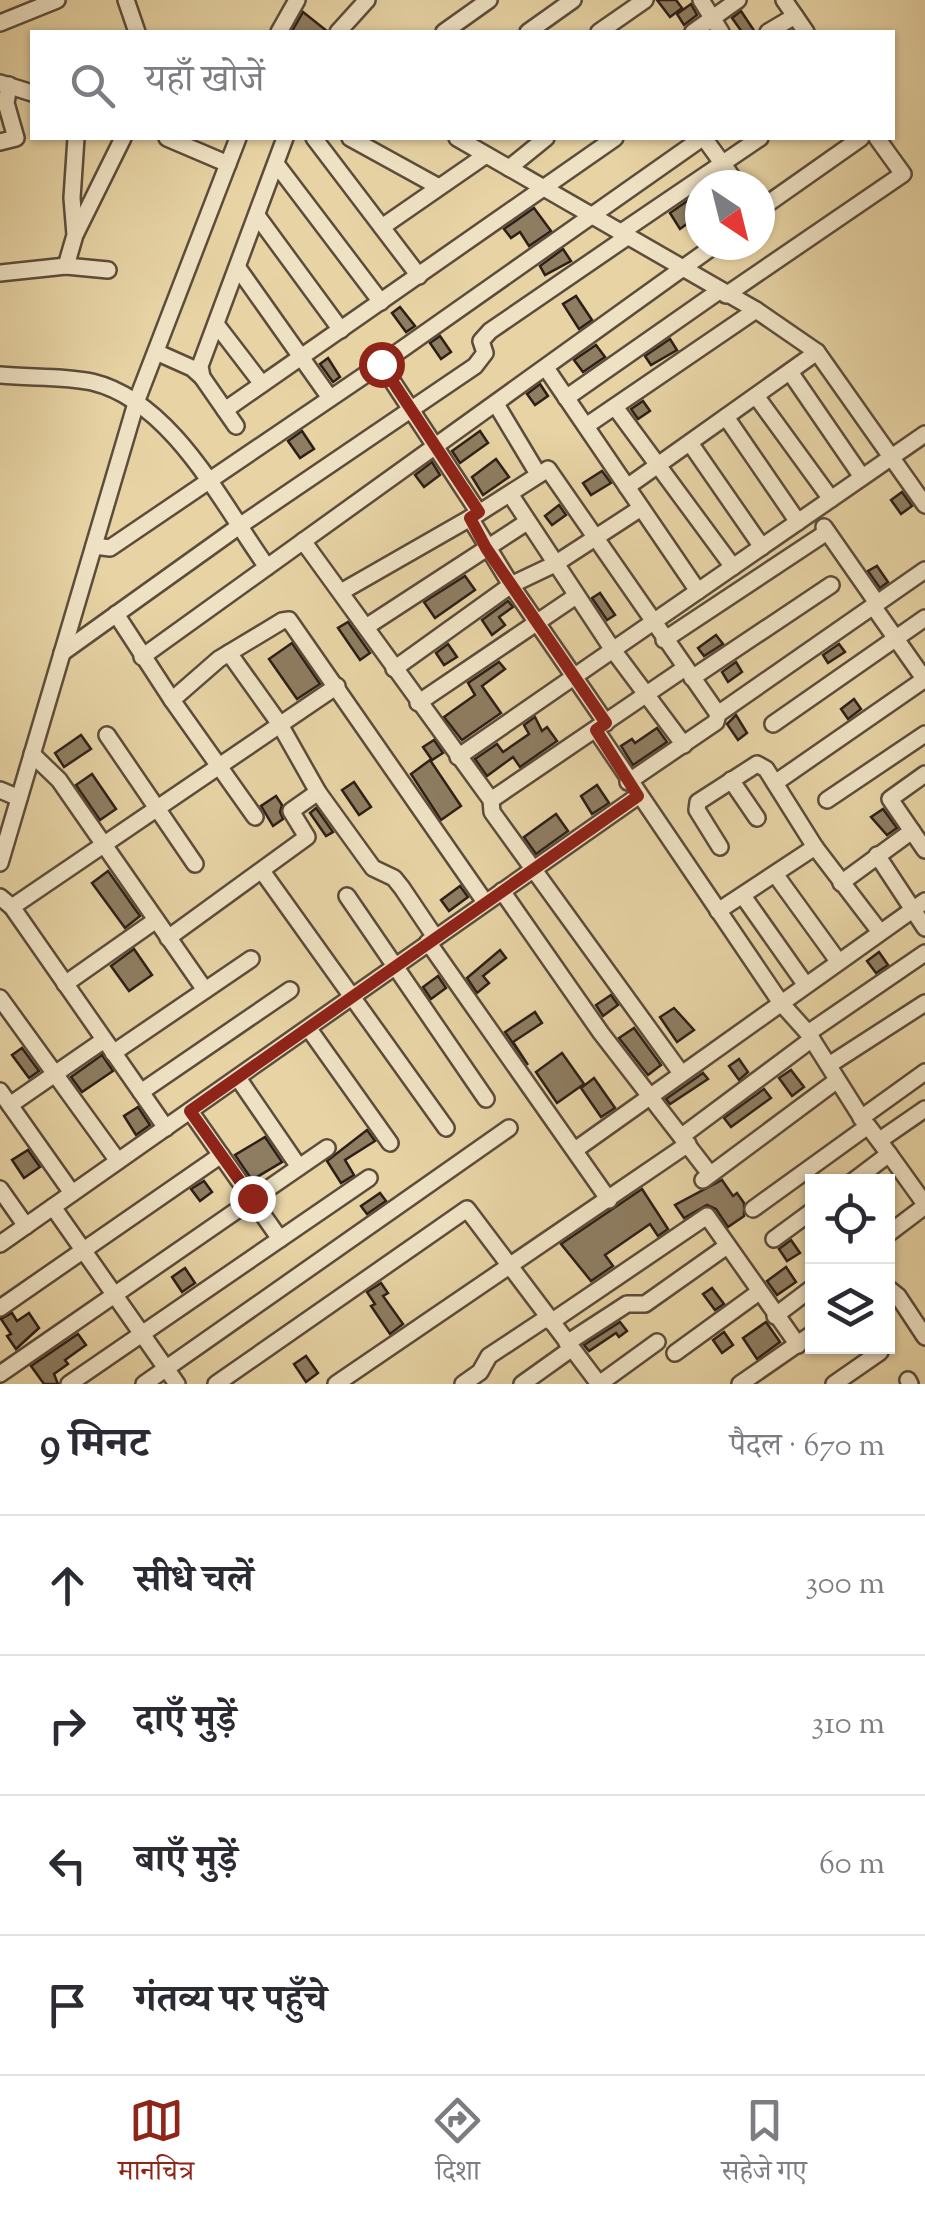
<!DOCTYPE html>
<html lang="hi">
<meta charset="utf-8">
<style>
:root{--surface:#fff;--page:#f7f7f7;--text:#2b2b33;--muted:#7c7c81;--line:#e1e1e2;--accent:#8f2418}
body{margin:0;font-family:"Sorts Mill Goudy","Noto Serif Devanagari",serif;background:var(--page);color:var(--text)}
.controls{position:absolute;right:30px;bottom:30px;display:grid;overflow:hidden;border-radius:0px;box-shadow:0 2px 8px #0004}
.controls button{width:90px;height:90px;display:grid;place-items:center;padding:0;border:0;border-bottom:2px solid var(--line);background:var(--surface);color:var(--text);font:50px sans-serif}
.compass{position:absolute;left:685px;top:170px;width:90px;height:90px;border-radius:50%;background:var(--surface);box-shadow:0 2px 8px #0004;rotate:145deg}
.stop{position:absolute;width:30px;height:30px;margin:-22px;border:8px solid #8f2418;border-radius:50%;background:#fff}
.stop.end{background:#8f2418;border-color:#fff;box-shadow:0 2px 10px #0008}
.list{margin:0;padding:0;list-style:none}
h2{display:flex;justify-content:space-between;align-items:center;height:130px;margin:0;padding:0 40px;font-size:42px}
h2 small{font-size:32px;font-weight:400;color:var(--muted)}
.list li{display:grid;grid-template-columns:65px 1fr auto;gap:30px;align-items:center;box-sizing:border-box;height:140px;padding:0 40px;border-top:2px solid var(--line)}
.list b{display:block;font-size:38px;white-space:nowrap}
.list em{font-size:32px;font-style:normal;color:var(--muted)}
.icon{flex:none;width:55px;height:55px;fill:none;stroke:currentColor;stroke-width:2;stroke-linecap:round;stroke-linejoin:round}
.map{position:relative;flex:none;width:925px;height:1384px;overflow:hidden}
.search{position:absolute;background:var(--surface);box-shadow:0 2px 8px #0004;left:30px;right:30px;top:30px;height:110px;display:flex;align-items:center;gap:25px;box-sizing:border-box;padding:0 35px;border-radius:0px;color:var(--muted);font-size:38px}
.sheet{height:690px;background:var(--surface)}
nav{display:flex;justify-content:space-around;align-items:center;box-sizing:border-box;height:140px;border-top:2px solid var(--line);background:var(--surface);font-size:28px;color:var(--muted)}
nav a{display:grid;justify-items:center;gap:5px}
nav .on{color:var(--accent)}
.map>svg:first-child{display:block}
.building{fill:#8e7d61;stroke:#2d1f18;stroke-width:2.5}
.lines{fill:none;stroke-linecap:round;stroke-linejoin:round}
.minor-casing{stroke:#5c4c3b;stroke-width:20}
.minor{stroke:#efe2c4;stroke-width:15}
.route{stroke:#8f2418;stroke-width:12}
</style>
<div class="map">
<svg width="925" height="1384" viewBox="0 0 925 1384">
<rect width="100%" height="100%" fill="#e7d3a4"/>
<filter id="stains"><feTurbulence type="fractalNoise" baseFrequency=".002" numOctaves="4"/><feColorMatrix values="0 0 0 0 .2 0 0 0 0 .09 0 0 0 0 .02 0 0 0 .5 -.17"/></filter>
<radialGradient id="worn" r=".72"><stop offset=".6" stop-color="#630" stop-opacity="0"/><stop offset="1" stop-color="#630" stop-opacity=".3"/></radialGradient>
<g class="building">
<path d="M657 0H676L682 8 670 17Z"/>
<path d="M691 4 697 15 684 25 677 14Z"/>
<path d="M741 11 755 32H742L732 18Z"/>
<path d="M303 12 327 31V32L292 31Z"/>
<path d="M700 192V214L680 229 670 213Z"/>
<path d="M534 208 551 231 529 246 520 232 511 238 504 229Z"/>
<path d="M563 249 571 261 545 275 540 266Z"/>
<path d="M576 296 592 320 579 329 563 304Z"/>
<path d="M400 307 415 326 406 332 392 313Z"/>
<path d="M440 336 451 352 441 359 430 343Z"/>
<path d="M670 339 677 350 651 365 645 356Z"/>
<path d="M596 345 605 357 583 372 574 360Z"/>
<path d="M328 358 340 377 333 382 320 364Z"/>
<path d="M540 384 548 396 535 405 527 394Z"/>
<path d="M643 401 650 411 638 419 631 409Z"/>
<path d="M302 431 314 449 300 458 288 441Z"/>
<path d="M480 431 488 443 460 463 452 451Z"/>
<path d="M496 459 509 477 483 495 472 477Z"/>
<path d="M432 462 440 475 424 487 415 475Z"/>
<path d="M602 471 611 483 591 495 583 483Z"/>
<path d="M902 492 912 506 901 514 891 500Z"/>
<path d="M559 505 566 515 552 525 545 516Z"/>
<path d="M877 566 888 582 880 588 868 571Z"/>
<path d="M465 576 475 590 435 618 424 602Z"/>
<path d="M600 593 615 615 607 620 592 598Z"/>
<path d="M508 601 513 607 499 617 505 625 492 635 482 620Z"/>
<path d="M348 622 370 653 360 660 338 628Z"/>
<path d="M716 635 723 644 704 656 698 648Z"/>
<path d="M292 643 320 684 297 699 269 659Z"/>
<path d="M448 644 457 657 444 665 436 653Z"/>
<path d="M839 644 845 652 828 663 823 655Z"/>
<path d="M499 662 505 669 482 686 501 713 462 740 444 717 475 695 468 683Z"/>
<path d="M736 662 742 672 728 682 722 672Z"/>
<path d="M854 699 861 709 848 719 841 709Z"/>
<path d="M736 715 747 733 738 740 727 724Z"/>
<path d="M535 717 542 731 547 727 557 741 520 767 513 757 487 776 475 759 497 744 503 752 529 734 524 725Z"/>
<path d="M657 728 667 742 633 765 621 746 632 739 635 743Z"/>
<path d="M81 735 91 749 64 767 55 753Z"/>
<path d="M434 740 443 753 432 760 423 747Z"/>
<path d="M430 760 461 806 441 820 411 774Z"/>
<path d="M92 774 116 809 100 820 76 785Z"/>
<path d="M354 782 371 807 359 815 342 790Z"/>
<path d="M597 785 609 803 592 814 581 796Z"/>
<path d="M276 796 282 805 280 812 283 819 273 826 261 806Z"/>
<path d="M316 808 333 832 326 836 310 813Z"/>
<path d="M883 809 897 828 887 835 871 817Z"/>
<path d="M556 814 568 831 536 854 524 837Z"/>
<path d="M108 871 140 916 125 928 92 883Z"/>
<path d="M460 886 468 897 449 911 441 900Z"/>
<path d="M134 949 152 975 129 991 111 966Z"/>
<path d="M500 950 506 958 483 976 489 983 477 993 467 978Z"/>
<path d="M879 952 888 965 876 973 867 961Z"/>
<path d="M438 976 446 988 431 999 423 987Z"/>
<path d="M611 995 618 1005 603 1016 596 1005Z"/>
<path d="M674 1008 694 1030 677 1042 660 1017Z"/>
<path d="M535 1012 542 1023 513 1042 528 1065 505 1032Z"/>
<path d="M634 1028 661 1065 648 1075 619 1038Z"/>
<path d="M22 1048 39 1071 29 1078 12 1055Z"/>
<path d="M562 1053 584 1084 557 1103 536 1072Z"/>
<path d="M102 1055 113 1071 82 1092 71 1077Z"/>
<path d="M739 1059 748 1072 739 1080 729 1066Z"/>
<path d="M791 1070 804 1087 792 1096 779 1078Z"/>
<path d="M703 1073 708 1079 670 1104 666 1099Z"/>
<path d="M594 1078 615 1108 601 1117 581 1088Z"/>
<path d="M764 1089 771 1098 731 1127 724 1118Z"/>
<path d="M138 1107 150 1125 136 1135 124 1116Z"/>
<path d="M367 1130 375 1141 345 1160 354 1175 341 1183 327 1161Z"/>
<path d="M265 1137 282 1162 252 1180 235 1155Z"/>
<path d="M28 1150 40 1167 24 1178 12 1160Z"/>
<path d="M722 1180 733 1196 737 1193 744 1203V1216L728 1227 716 1209 707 1205 684 1218 675 1205Z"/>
<path d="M204 1181 212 1192 200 1201 191 1189Z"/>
<path d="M642 1189 668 1229 658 1236 650 1224 605 1255 613 1266 591 1281 561 1244Z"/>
<path d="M380 1193 386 1201 367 1214 361 1206Z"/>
<path d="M791 1240 800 1253 787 1261 779 1249Z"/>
<path d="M786 1267 796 1282 777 1295 767 1281Z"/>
<path d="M185 1268 195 1283 182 1292 172 1277Z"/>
<path d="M381 1283 388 1293 383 1296 403 1324 390 1334 371 1306 375 1304 367 1292Z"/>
<path d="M712 1288 724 1304 715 1310 703 1294Z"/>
<path d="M12 1313 17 1321 29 1313 39 1328 16 1349 7 1336 11 1334 1 1319Z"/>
<path d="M620 1322 627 1331 619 1337 616 1333 589 1351 584 1345Z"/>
<path d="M766 1322 780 1342 757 1359 743 1338Z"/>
<path d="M724 1332 733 1345 722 1353 713 1340Z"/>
<path d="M78 1334 86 1345 65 1360 68 1364 54 1374 58 1384H44L31 1366Z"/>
<path d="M306 1356 318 1373 306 1382 294 1364Z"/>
</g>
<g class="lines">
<g class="minor-casing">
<g id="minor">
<path d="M126 0 137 32"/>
<path d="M701 0 721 32"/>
<path d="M784 0 806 32"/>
<path d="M0 23 57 0"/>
<path d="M279 32 297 0"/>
<path d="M338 32 367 0"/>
<path d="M444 32 489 0"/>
<path d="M528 32 573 0"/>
<path d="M599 32 645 0"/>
<path d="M693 32 738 0"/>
<path d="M768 32 795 16"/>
<path d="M0 83 32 93"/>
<path d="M167 138 228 164"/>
<path d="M314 138 419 276"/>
<path d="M350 138 439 187"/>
<path d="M457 138 756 310 817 352 925 505"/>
<path d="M704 138 738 185"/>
<path d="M0 142 16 138 6 103 9 85"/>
<path d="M277 165 381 302"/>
<path d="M509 168 546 138"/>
<path d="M760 209 861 138"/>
<path d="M258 217 341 330"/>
<path d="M382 227 486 155"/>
<path d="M76 233 123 138"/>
<path d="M620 233 760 138"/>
<path d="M66 266 75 235 72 198 76 138"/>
<path d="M238 268 330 398"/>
<path d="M0 273 66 266 108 270"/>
<path d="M726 295 903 174 877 138"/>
<path d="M216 324 262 384"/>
<path d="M156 352 192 368 202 377"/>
<path d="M381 364 479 513"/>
<path d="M546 368 698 591"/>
<path d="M790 372 862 477"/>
<path d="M0 375C29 378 63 376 92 382 172 401 222 504 267 567"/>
<path d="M756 396 831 499"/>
<path d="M566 398 719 291"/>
<path d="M496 404 538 474"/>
<path d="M615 407 733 567"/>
<path d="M225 410 615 138"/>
<path d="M726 417 798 522"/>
<path d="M236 426 202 377 200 366 285 138"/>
<path d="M586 426 756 310"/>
<path d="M690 443 762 547"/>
<path d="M627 487 817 352"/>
<path d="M510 494 613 650 684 745"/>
<path d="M470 518 511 585 606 723"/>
<path d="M824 527 877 603"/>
<path d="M303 541 491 800 492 812 681 1073"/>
<path d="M94 546 110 548 381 364 702 138"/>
<path d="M341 592 479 513 548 469 718 714 716 722 628 782"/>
<path d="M873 606 925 680"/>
<path d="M116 614 172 700 219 659 282 621 289 620 485 902"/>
<path d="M366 627 527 522"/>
<path d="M664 640 827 532"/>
<path d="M62 653 238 527 475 366 485 353 481 341 490 331 627 237"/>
<path d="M229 653 279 723 318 792 373 868 394 878 402 888 435 937"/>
<path d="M142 657 715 245"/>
<path d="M394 669 511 585 555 564 641 508"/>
<path d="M692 678 831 585"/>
<path d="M172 700 255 817"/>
<path d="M418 703 576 596"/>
<path d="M718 714 925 570"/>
<path d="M773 724 925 618"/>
<path d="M596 730 781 1003 808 1033 866 1125"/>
<path d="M107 735 195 864"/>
<path d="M32 754 59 780 205 990"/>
<path d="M458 757 925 434"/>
<path d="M925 774 890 799 925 850"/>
<path d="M731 780 757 818"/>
<path d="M775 783 925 679"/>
<path d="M0 790 19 798"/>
<path d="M491 800 685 668"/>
<path d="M827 800 925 734"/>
<path d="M720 847 697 810 698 802 757 764 766 769 815 847 880 932"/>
<path d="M877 855 925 928"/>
<path d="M0 863 137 400 238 138"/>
<path d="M262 871 446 1128"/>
<path d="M775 874 838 961"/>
<path d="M841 883 912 831"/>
<path d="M502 891 601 1033 710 1174"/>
<path d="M347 896 486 1099"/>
<path d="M743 896 805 984"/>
<path d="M0 897 12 907 166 1128"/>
<path d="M12 907 337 686"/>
<path d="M718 911 815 847"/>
<path d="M168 938 307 837 291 811 318 792"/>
<path d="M428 942 609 1200"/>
<path d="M65 984 156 920"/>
<path d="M0 998 118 1161"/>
<path d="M309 1029 390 1143"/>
<path d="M808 1033 925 953"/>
<path d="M113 1053 251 959"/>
<path d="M829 1065 925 1003"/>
<path d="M238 1078 299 1167"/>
<path d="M0 1091 72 1193"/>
<path d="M141 1092 290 990"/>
<path d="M10 1105 104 1040"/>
<path d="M190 1111 280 1239"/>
<path d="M861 1118 925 1072"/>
<path d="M682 1136 812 1039"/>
<path d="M880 1140 925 1109"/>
<path d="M575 1150 925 901"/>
<path d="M889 1154 925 1204"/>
<path d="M703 1180 836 1081"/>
<path d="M0 1189 26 1226"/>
<path d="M53 1207 177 1384"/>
<path d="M753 1209 868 1126 889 1154 852 1182"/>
<path d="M888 1234 925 1206"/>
<path d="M774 1239 812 1211"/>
<path d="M0 1244 638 796"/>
<path d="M888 1288 898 1296 925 1337"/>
<path d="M0 1308 221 1155"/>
<path d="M775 1316 812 1288"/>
<path d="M551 1322 707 1216 798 1345"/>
<path d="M567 1343 627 1304H645L727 1246"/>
<path d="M675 1353 759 1292"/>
<path d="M0 1374 327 1148"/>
<path d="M908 1380 910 1384"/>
<path d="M69 1384 369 1178"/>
<path d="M144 1384 509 1128"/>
<path d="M216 1384 467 1209 599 1384"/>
<path d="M336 1384 688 1144"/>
<path d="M463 1384 480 1372 489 1356 548 1317"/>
<path d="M522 1384 571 1349"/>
<path d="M599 1384 657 1342"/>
<path d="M740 1384 812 1334"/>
<path d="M834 1384 880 1352"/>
</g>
</g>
<use href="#minor" class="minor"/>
</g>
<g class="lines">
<path class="route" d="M252 1198 190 1111 638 796 596 730 606 723 486 548 470 518 479 512 381 364"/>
</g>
<rect width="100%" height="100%" filter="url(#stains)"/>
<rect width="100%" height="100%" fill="url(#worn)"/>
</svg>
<div class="controls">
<button><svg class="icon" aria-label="locate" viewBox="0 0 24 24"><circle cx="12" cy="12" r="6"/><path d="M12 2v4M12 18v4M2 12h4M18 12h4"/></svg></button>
<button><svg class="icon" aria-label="layers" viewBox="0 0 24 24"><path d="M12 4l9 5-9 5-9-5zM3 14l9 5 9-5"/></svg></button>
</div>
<svg class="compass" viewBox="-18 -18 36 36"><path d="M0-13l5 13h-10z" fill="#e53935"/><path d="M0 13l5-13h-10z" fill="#7c7c81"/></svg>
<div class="stop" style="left:381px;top:364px"></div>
<div class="stop end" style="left:252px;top:1198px"></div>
<div class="search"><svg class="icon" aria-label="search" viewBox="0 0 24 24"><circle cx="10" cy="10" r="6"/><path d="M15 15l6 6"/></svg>यहाँ खोजें</div>
</div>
<section class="sheet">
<h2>9 मिनट<small>पैदल · 670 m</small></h2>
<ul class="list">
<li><svg class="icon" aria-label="ahead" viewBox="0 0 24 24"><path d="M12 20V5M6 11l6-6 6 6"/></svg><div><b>सीधे चलें</b></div><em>300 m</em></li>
<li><svg class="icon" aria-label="right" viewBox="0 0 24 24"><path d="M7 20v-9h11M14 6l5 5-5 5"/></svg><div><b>दाएँ मुड़ें</b></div><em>310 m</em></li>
<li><svg class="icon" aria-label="left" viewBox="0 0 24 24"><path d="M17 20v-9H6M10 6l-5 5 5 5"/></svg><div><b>बाएँ मुड़ें</b></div><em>60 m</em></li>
<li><svg class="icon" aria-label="arrive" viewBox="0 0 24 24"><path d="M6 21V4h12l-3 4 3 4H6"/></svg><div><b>गंतव्य पर पहुँचे</b></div></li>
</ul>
</section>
<nav>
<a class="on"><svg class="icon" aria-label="map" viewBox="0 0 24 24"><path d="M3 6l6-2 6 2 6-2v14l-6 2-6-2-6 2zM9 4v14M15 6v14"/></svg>मानचित्र</a>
<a><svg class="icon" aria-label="directions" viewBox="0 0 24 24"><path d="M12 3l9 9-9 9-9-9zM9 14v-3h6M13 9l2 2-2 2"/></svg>दिशा</a>
<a><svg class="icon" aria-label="saved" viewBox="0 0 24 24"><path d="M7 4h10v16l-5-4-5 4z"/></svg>सहेजे गए</a>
</nav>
